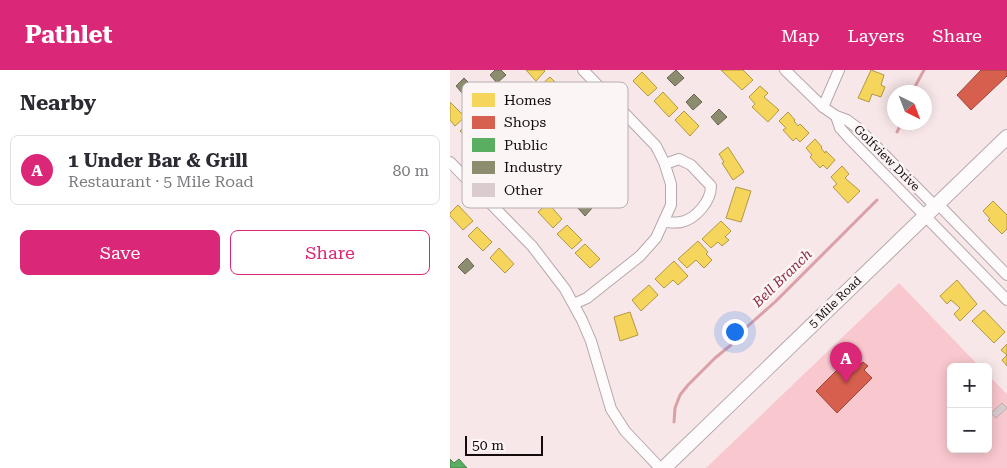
<!DOCTYPE html>
<meta charset="utf-8">
<style>
:root{--surface:#fff;--page:#f7f7f7;--text:#2b2b33;--muted:#7c7c81;--line:#e1e1e2;--accent:#db2777}
body{margin:0;font-family:"Roboto Serif",serif;background:var(--page);color:var(--text)}
.controls{position:absolute;right:15px;bottom:15px;display:grid;overflow:hidden;border-radius:8px;box-shadow:0 2px 12px #0003}
.controls button{width:45px;height:45px;display:grid;place-items:center;padding:0;border:0;border-bottom:1px solid var(--line);background:var(--surface);color:var(--text);font:25px sans-serif}
.compass{position:absolute;left:437px;top:15px;width:45px;height:45px;border-radius:50%;background:var(--surface);box-shadow:0 2px 12px #0003;rotate:138deg}
.scale{position:absolute;left:15px;bottom:12px;width:78px;box-sizing:border-box;padding-left:5px;border:2px solid #150a0c;border-top:0;font-size:14px;line-height:18px;white-space:nowrap;color:#150a0c;-webkit-text-stroke:4px #fcf5f5;paint-order:stroke}
.you{position:absolute;left:284px;top:261px;width:18px;height:18px;margin:-12px;border:4px solid #fff;border-radius:50%;background:#1a73e8;box-shadow:0 0 0 8px #1a73e833}
.badge{display:grid;place-items:center;width:32px;height:32px;border-radius:50%;background:var(--accent);color:#fff;font-size:16px;font-weight:700}
.pin{position:absolute;translate:-50% -41px;filter:drop-shadow(0 1px 2px #0008)}
.pin::after{content:'';position:absolute;top:26px;width:18px;height:15px;background:inherit;clip-path:polygon(0 0,100% 0,50% 100%)}
.list{margin:0;padding:0;list-style:none}
h2{display:flex;justify-content:space-between;align-items:center;height:65px;margin:0;padding:0 20px;font-size:21px}
h2 small{font-size:16px;font-weight:400;color:var(--muted)}
.list li{display:grid;grid-template-columns:32px 1fr auto;gap:15px;align-items:center;box-sizing:border-box;height:70px;margin:0 10px 10px;padding:0 10px;border:1px solid var(--line);border-radius:8px}
.list b{display:block;font-size:19px;white-space:nowrap}
.list p{margin:0;font-size:16px;white-space:nowrap;color:var(--muted)}
.list em{font-size:16px;font-style:normal;color:var(--muted)}
.actions{display:flex;gap:10px;padding:15px 20px}
.actions a{flex:1;padding:11px 0;border:1px solid var(--accent);border-radius:8px;text-align:center;font-size:18px;color:var(--accent)}
.actions .main{background:var(--accent);color:#fff}
.map{position:relative;flex:none;width:557px;height:398px;overflow:hidden}
header{display:flex;align-items:center;gap:30px;box-sizing:border-box;height:70px;padding:0 25px;background:var(--accent);color:#fff}
header strong{font-size:24px}
nav{display:flex;gap:28px;margin-inline-start:auto;font-size:18px}
main{display:flex}
aside{flex:1;background:var(--surface)}
.map>svg:first-child{display:block}
.green{fill:#f9c7ce}
.homes{fill:#f6d55c;stroke:#b29844}
.shops{fill:#d6604d;stroke:#9c463a}
.public{fill:#5aae61;stroke:#457d48}
.industry{fill:#8c8c6e;stroke:#686551}
.lines{fill:none;stroke-linecap:round;stroke-linejoin:round}
.stream{stroke:#daa0a8;stroke-width:3}
.building{fill:#daccce;stroke:#bdaeb0}
.minor-casing{stroke:#b6a8aa;stroke-width:12}
.secondary-casing{stroke:#b6a8aa;stroke-width:16}
.minor{stroke:#fefbfc;stroke-width:10}
.secondary{stroke:#fefbfc;stroke-width:14}
.labels{text-anchor:middle;dominant-baseline:central;stroke-width:5;stroke-linejoin:round;paint-order:stroke}
.street-label{font-size:12px;fill:#150a0c;stroke:#fcf5f5}
.water-label{font-size:14px;font-style:italic;fill:#8b2f44;stroke:#fcf5f5}
.key{fill:#fcf5f5;stroke:#b7aeaf;stroke-width:1}
.key-label{font-size:14px;fill:#150a0c}
</style>
<header>
<strong>Pathlet</strong>
<nav><a>Map</a><a>Layers</a><a>Share</a></nav>
</header>
<main>
<aside>
<h2>Nearby<small></small></h2>
<ul class="list">
<li><span class="badge">A</span><div><b>1 Under Bar &amp; Grill</b><p>Restaurant · 5 Mile Road</p></div><em>80 m</em></li>
</ul>
<div class="actions"><a class="main">Save</a><a>Share</a></div>
</aside>
<div class="map">
<svg width="557" height="398" viewBox="0 0 557 398">
<rect width="100%" height="100%" fill="#f8e7e9"/>
<path class="green" d="M449 213 530 297H501V379H538V305L557 324V398H256Z"/>
<g class="homes">
<path d="M76 0H94L95 1 86 11Z"/>
<path d="M271 0H293L303 10 292 20Z"/>
<path d="M421 0 434 5 431 15 435 17 431 27 422 24 419 32 408 28Z"/>
<path d="M192 2 207 18 198 26 183 11Z"/>
<path d="M100 7 115 22 105 31 90 16Z"/>
<path d="M310 16 318 23 314 27 329 40 318 52 302 37 305 34 299 27Z"/>
<path d="M213 22 228 38 219 47 204 31Z"/>
<path d="M0 32 15 47 5 56 0 50Z"/>
<path d="M234 41 249 56 240 66 225 50Z"/>
<path d="M338 42 345 50 344 51 348 56 350 54 359 63 350 72 346 68 343 71 333 60 336 58 329 51Z"/>
<path d="M19 52 34 67 25 76 10 61Z"/>
<path d="M365 69 372 77 371 78 375 83 376 81 385 90 377 99 373 95 370 98 360 87 362 85 356 78Z"/>
<path d="M278 77 294 102 283 110 272 93 274 92 269 84Z"/>
<path d="M392 96 399 104 395 108 410 121 398 133 383 117 387 114 381 107Z"/>
<path d="M286 117 301 121 291 152 276 148Z"/>
<path d="M543 131 557 145V159L552 164 538 150 540 149 533 141Z"/>
<path d="M98 133 112 149 103 158 88 142Z"/>
<path d="M8 135 23 151 13 160 0 146V143Z"/>
<path d="M271 151 281 161 275 167 279 170 272 176 268 172 261 178 252 169Z"/>
<path d="M117 155 132 170 122 179 107 164Z"/>
<path d="M27 157 42 172 33 181 18 166Z"/>
<path d="M248 171 258 182 256 184 262 190 254 198 246 190 237 198 228 189Z"/>
<path d="M135 174 150 189 140 198 125 183Z"/>
<path d="M49 178 64 194 55 203 40 188Z"/>
<path d="M224 191 238 206 228 215 223 210 214 218 205 209Z"/>
<path d="M507 210 527 234 510 251 504 244 510 238 501 230 497 234 490 226Z"/>
<path d="M199 215 208 225 191 241 182 230Z"/>
<path d="M534 240 555 262 544 273 522 251Z"/>
<path d="M180 242 188 265 170 271 164 247Z"/>
<path d="M557 274V296L552 290 557 285 551 280Z"/>
</g>
<g class="shops">
<path d="M531 0H557V6L521 40 507 25Z"/>
<path d="M401 287 409 296 413 292 418 296 414 300 422 308 387 343 366 321 387 300 383 295 390 288 395 293Z"/>
</g>
<path class="public" d="M0 389 4 393 9 389 17 398H0Z"/>
<g class="industry">
<path d="M45 0H51L56 5 47 13 40 5Z"/>
<path d="M226 0 234 8 225 16 217 8Z"/>
<path d="M14 8 22 16 13 24 6 16Z"/>
<path d="M244 24 252 32 243 40 236 32Z"/>
<path d="M269 39 277 47 268 55 261 47Z"/>
<path d="M136 129 143 137 135 146 127 137Z"/>
<path d="M17 188 24 196 15 204 8 197Z"/>
</g>
<g class="lines">
<g class="stream">
<path d="M462 22 474 0"/>
<path d="M447 62 452 52"/>
<path d="M224 352 225 338 230 325 238 315 265 288 281 275 291 262 325 232 427 130"/>
</g>
</g>
<path class="building" d="M552 333 557 338 546 348 541 343Z"/>
<g class="lines">
<g class="minor-casing">
<g id="minor">
<path d="M335 0 373 37 386 46 397 50 409 59 485 136"/>
<path d="M373 37 389 0"/>
<path d="M386 46 390 58 399 68 557 230"/>
<path d="M0 92 82 176 115 219 132 250 141 271 161 339 175 361 210 398"/>
<path d="M488 134 557 205"/>
<path d="M214 152C219 152 226 153 231 152 246 149 261 131 261 116L241 95 229 89 215 94"/>
<path d="M124 234 137 228 190 186 206 168 221 135V114L214 92 206 76 133 0"/>
</g>
</g>
<g class="secondary-casing">
<path id="secondary" d="M214 398 557 67"/>
</g>
<use href="#minor" class="minor"/>
<use href="#secondary" class="secondary"/>
</g>
<g class="labels">
<g class="street-label">
<text transform="translate(437 88) rotate(45)">Golfview Drive</text>
<text transform="translate(385 232) rotate(-44)">5 Mile Road</text>
</g>
<g class="water-label">
<text transform="translate(332 208) rotate(-44)">Bell Branch</text>
</g>
</g>
<rect x="12" y="12" width="166" height="126" rx="8" class="key"/>
<rect x="22" y="23" width="23" height="14" fill="#f6d55c"/>
<rect x="22" y="46" width="23" height="13" fill="#d6604d"/>
<rect x="22" y="68" width="23" height="14" fill="#5aae61"/>
<rect x="22" y="91" width="23" height="13" fill="#8c8c6e"/>
<rect x="22" y="113" width="23" height="14" fill="#daccce"/>
<g class="key-label">
<text x="54" y="35">Homes</text>
<text x="54" y="57">Shops</text>
<text x="54" y="80">Public</text>
<text x="54" y="102">Industry</text>
<text x="54" y="125">Other</text>
</g>
</svg>
<div class="controls">
<button>+</button>
<button>−</button>
</div>
<svg class="compass" viewBox="-18 -18 36 36"><path d="M0-13l5 13h-10z" fill="#e53935"/><path d="M0 13l5-13h-10z" fill="#7c7c81"/></svg>
<div class="scale">50 m</div>
<div class="you"></div>
<div class="pin badge" style="left:396px;top:313px">A</div>
</div>
</main>
